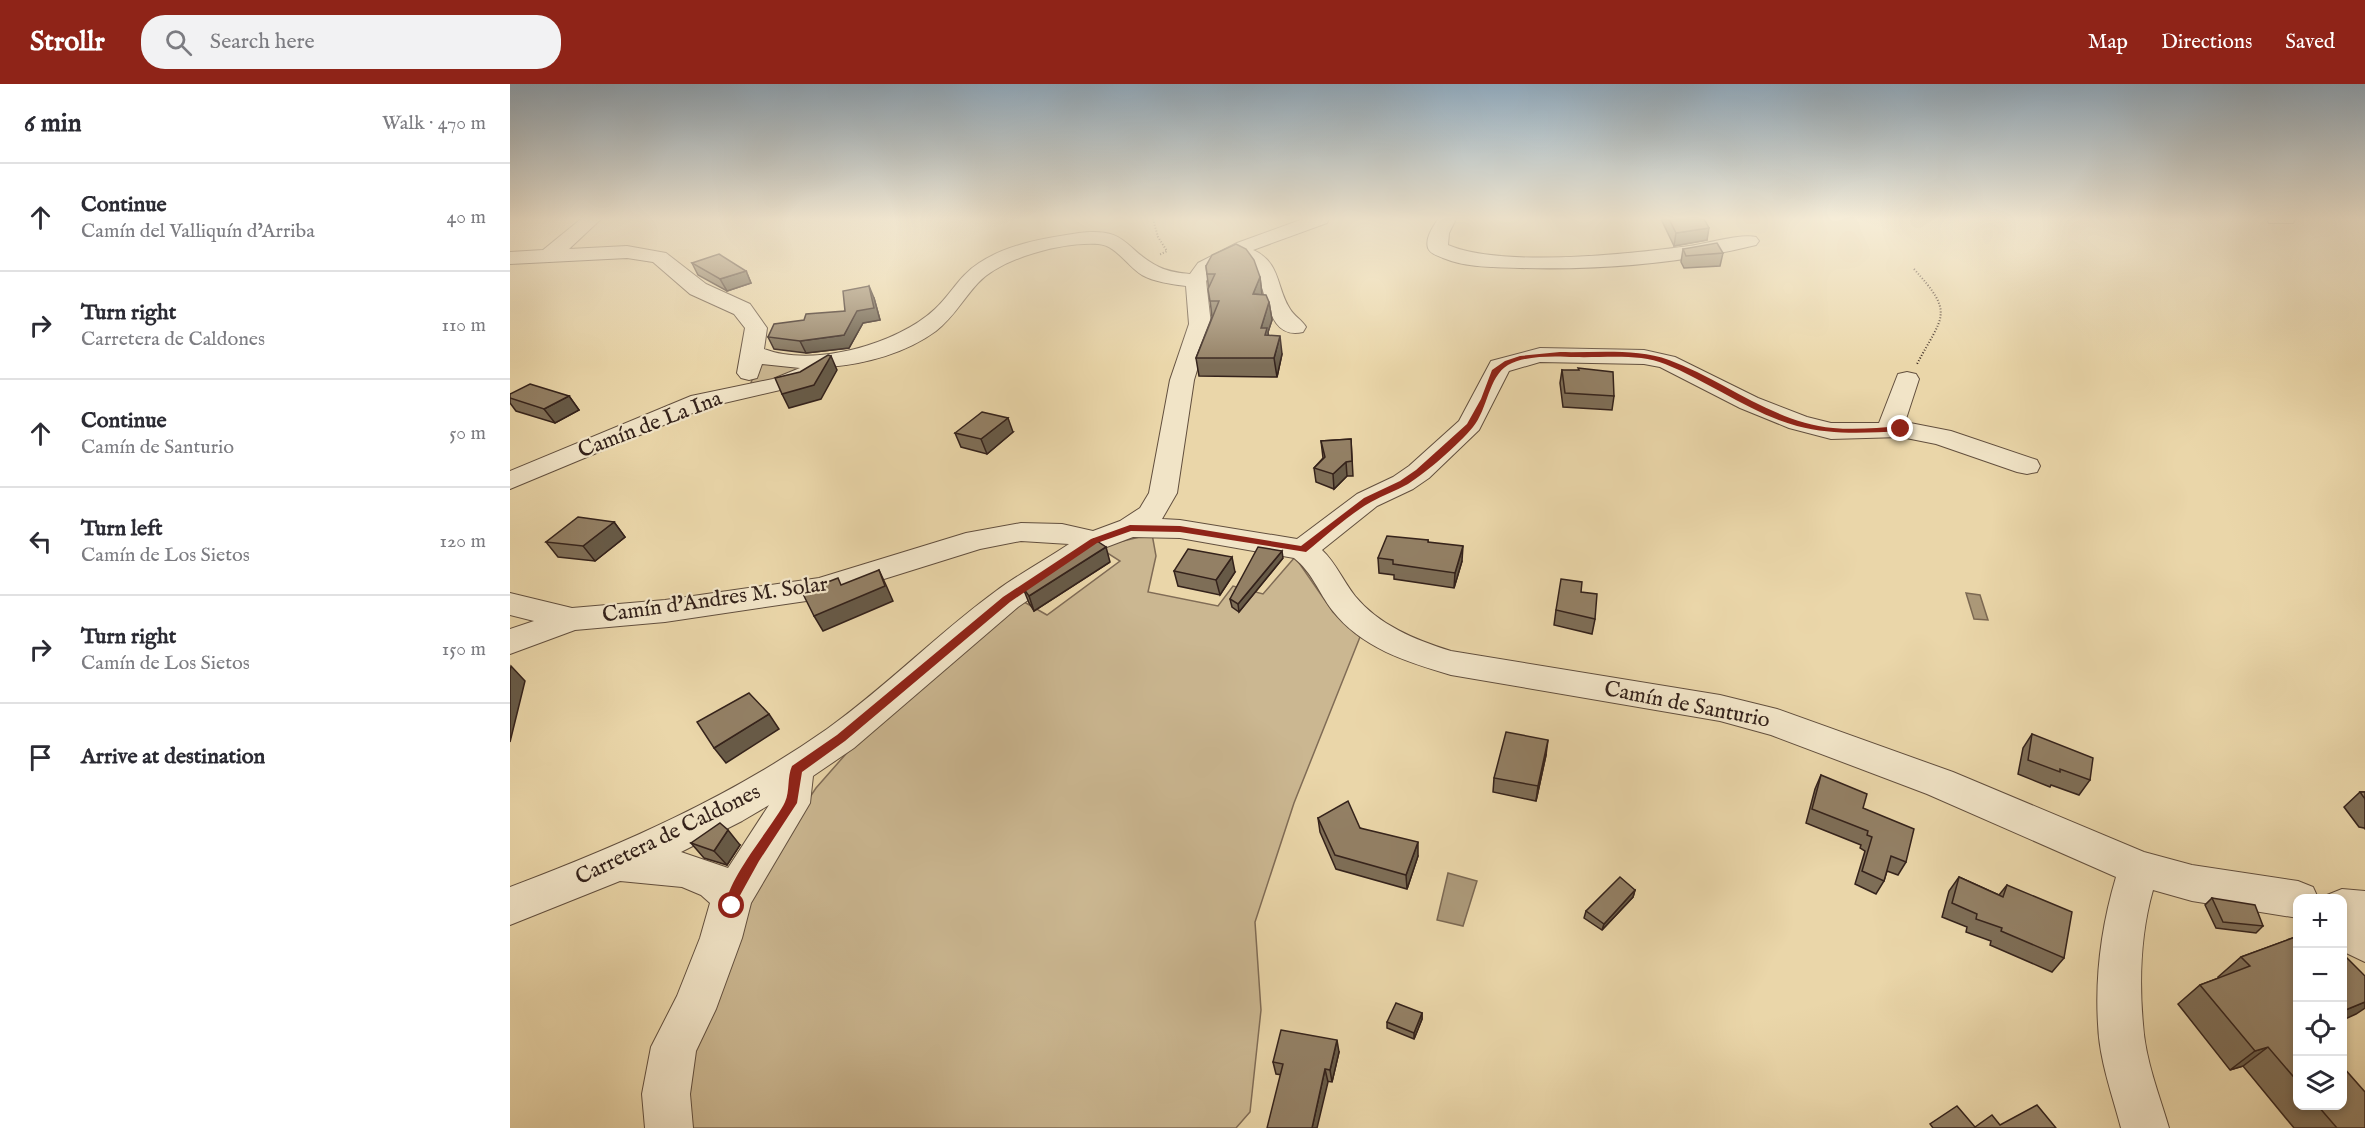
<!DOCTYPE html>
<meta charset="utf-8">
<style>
:root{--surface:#fff;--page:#f2f2f3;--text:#2b2b33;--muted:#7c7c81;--line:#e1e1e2;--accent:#8f2418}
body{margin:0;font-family:"IM FELL English",serif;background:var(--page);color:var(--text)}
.controls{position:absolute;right:18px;bottom:18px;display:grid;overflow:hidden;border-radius:12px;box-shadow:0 3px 9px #0003}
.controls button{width:54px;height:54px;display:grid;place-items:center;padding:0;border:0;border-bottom:2px solid var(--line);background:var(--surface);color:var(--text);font:30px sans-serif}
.stop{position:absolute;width:18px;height:18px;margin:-14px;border:4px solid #8f2418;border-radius:50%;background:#fff}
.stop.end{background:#8f2418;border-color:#fff;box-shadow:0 2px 6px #0008}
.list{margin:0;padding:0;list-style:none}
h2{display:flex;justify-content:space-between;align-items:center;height:78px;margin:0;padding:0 24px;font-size:26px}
h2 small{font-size:20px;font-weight:400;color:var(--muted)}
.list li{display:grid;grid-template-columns:39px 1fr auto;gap:18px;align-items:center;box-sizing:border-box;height:108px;padding:0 24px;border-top:2px solid var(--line)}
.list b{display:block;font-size:22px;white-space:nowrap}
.list p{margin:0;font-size:20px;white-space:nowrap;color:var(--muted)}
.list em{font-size:20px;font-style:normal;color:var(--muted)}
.icon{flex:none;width:33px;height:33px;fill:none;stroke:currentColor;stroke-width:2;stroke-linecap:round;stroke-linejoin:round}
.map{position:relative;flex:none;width:1855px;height:1044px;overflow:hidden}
header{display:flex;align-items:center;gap:36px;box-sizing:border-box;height:84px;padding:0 30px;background:var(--accent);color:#fff}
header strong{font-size:28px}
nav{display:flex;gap:33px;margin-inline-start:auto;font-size:21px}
.search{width:420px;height:54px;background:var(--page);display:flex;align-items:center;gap:15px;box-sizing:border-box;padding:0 21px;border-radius:24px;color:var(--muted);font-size:22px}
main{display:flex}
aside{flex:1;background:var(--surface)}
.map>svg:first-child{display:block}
.green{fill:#cbb791;stroke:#806c56;stroke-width:1.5}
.water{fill:#ac9979;stroke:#7c6953;stroke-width:1.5}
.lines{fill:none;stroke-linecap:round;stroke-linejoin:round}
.minor-casing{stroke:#624f3e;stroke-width:2}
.path{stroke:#34221b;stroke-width:2;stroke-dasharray:1 2;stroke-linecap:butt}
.minor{fill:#f1e4c7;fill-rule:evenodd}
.wall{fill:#7e6e57;stroke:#34221b;stroke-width:1.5}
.shaded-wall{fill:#675a47;stroke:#34221b;stroke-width:1.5}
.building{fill:#938065;stroke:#34221b;stroke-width:1.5}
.route{fill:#8f2418}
.labels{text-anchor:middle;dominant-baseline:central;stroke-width:4.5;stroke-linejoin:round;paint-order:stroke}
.street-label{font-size:22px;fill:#34221b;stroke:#f1e4c7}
</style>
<header>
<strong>Strollr</strong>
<div class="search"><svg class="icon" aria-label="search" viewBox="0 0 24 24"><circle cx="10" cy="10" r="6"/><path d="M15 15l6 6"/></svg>Search here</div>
<nav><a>Map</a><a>Directions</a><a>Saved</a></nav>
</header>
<main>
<aside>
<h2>6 min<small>Walk · 470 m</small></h2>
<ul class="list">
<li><svg class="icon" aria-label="ahead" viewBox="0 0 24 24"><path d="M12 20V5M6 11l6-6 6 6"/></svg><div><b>Continue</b><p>Camín del Valliquín d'Arriba</p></div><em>40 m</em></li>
<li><svg class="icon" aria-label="right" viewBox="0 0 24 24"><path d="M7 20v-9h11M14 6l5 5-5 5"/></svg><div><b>Turn right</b><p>Carretera de Caldones</p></div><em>110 m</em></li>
<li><svg class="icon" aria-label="ahead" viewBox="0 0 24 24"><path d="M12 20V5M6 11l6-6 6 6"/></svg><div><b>Continue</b><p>Camín de Santurio</p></div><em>50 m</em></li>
<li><svg class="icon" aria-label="left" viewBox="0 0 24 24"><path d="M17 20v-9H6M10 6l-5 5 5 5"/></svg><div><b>Turn left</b><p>Camín de Los Sietos</p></div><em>120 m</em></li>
<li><svg class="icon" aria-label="right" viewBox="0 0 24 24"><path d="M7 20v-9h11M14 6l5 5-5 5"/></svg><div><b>Turn right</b><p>Camín de Los Sietos</p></div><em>150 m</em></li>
<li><svg class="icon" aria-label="arrive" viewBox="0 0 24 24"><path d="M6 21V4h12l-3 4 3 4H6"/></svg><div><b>Arrive at destination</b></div></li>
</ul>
</aside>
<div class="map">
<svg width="1855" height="1044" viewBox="0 0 1855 1044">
<rect width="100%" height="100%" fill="#ead6a9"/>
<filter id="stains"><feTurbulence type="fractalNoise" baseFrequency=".00333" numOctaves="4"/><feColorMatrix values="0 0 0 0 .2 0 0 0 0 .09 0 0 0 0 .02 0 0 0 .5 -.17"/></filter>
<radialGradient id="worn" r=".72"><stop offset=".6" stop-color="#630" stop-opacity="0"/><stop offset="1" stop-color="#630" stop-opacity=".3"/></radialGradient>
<g class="green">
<path d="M247 280 306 281 282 293 240 302Z"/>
<path d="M642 450 646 472 638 508 708 522 723 502 753 510 785 473 823 528 850 553 784 719 745 838 751 926 740 1028 726 1044H176L185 965 239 811 264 767 306 704 364 638 509 515 537 531 610 477 588 463Z"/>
</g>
<g class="water">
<path d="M1456 509 1470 511 1478 536 1464 535Z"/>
<path d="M938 789 967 797 953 842 927 836Z"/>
</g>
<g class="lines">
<g class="minor-casing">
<g id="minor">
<path d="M71 135H91L59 165 117 162 156 169 196 200 240 220 257 244 254 265C303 284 388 260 425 225 441 210 450 191 469 179 498 160 535 154 569 149 619 143 614 166 649 183 659 188 670 189 680 190L688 179 727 159 793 135H819L817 139 743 166C771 178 766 204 780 225 784 232 792 236 796 243L793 248C755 257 758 202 743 184 739 180 733 176 728 174L703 187 696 197 701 240 684 296 667 409 652 435 670 436 787 455 847 410 883 393 899 382 949 337 981 277 1030 264 1134 266 1165 273 1248 314 1297 333 1321 339H1369L1388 290 1397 288 1406 290 1409 295 1395 338 1441 347 1527 376 1530 382 1527 388 1517 390 1507 388 1426 360 1391 353 1321 355 1279 344 1230 324 1150 283 1134 280 1030 278 999 287 969 346 919 394 903 405 867 422 812 466C826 479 833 497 845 512 869 541 905 556 941 567L1210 611 1267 625 1443 688 1634 768 1682 781 1788 797 1803 803 1808 814H1788V834L1682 817 1643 806C1631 848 1629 896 1633 940 1635 975 1649 1010 1659 1044H1611C1602 1010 1589 975 1588 940 1585 890 1592 840 1606 793L1417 710 1261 651 1210 637 941 591C897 578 851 564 822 526 809 509 802 488 784 474L670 454 623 453 594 464 508 523 344 664 303 692 300 719 241 819 232 854 206 925 186 967 180 1010 183 1044H135L132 1010 141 963 167 912 190 854 200 819 191 811 172 803 110 797 0 841V803C111 761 219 714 317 645 376 603 427 550 486 507 509 490 535 476 559 460L511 457 470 465 310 515 155 538 65 546 0 570V545L24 537 0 531V509L62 524 155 516 309 494 456 449 511 439 552 440 583 447 610 437 630 424 639 409 660 296 679 240 676 202C661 200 645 198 632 191 617 182 606 161 588 160 553 158 493 173 468 199 453 215 444 233 426 247 396 269 356 280 319 283L316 289 296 300 197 323 0 405V387L181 312 263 295 290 284 252 280 247 294 239 296 231 294 227 289 235 244 224 230 180 210 143 178 117 174 0 180V168L33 166ZM259 721 218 784 171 768 232 737Z"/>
<path d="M928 135H946L939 149 938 161C991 184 1120 170 1179 162 1195 160 1232 149 1246 153L1249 157 1246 161C1170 180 1088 186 1010 184 985 183 957 184 933 174 929 172 920 170 918 164 915 154 923 143 928 135Z"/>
<path d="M1757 135H1785L1783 139H1759Z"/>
<path d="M1832 805 1855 807V878L1832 867V814H1816L1817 811Z"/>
</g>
</g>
<g class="path">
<path d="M643 135 648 153 657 167 649 171"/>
<path d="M1404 185C1445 230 1433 231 1407 280"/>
</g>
<use href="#minor" class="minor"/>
</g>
<g class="wall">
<path d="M1151 135H1194L1197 156 1164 162Z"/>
<path d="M1173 165 1213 169 1210 182 1174 184 1171 178Z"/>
<path d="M182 179 236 187 241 199 217 207 188 191Z"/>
<path d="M696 182 750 193 752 211 759 218 762 236 758 248V251L772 270 767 293 689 292 686 274 702 233Z"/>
<path d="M364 214 370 236 353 239 339 264 296 269 264 265 258 253 335 227Z"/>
<path d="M1052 286 1104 312 1102 326 1053 323 1050 299Z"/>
<path d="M0 310 59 312 69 326 45 339 6 327 0 319Z"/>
<path d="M503 348 477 370 451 363 445 349Z"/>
<path d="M841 355 843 392H837L824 405 806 398 804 384 813 374 811 357Z"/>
<path d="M104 438 115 453 85 477 48 473 36 458Z"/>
<path d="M918 456V458L952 477 944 504 884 495V491L869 489 868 474Z"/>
<path d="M773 474 729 528 722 523 720 515Z"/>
<path d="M600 478 524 527 519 519 513 504Z"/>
<path d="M664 487 725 488 710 511 668 502Z"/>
<path d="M1071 508 1085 535 1082 550 1044 541 1046 526Z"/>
<path d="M1522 650 1580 696 1569 711 1541 701 1540 703 1508 690 1513 664Z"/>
<path d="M1036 671 1026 717 983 708 984 694Z"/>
<path d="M1311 691 1353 724 1396 778 1388 791 1377 787 1374 797 1366 810 1345 800 1355 767 1350 764 1351 761 1296 739 1305 705Z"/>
<path d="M1850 708H1855V745L1854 744 1849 743 1834 723Z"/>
<path d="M808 734 850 744 908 772 897 805 826 785 810 748Z"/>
<path d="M181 759 230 761 217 781 194 774Z"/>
<path d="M1449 793 1489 811 1497 801 1554 874 1542 888 1480 861 1481 857 1456 848 1457 843 1432 833 1439 807Z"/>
<path d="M1125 806 1123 813 1092 846 1074 834 1076 827Z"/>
<path d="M1702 814 1753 842 1746 849 1706 844 1695 821Z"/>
<path d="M1788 852V1022H1833L1855 1044H1784L1733 982 1720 986 1668 920 1690 901 1709 894 1708 893 1731 873Z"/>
<path d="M912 929V935L904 955 877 944V938Z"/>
<path d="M829 968 822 998 766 990 763 978Z"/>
</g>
<g class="shaded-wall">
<path d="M1199 144 1197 156 1164 162 1166 149Z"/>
<path d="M236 187 241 199 217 207 210 195Z"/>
<path d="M750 193 752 211 743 210Z"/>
<path d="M359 202 364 214 370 236 353 239 339 264 296 269 290 257 334 251Z"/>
<path d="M759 218 762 236 758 248 760 262 751 244Z"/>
<path d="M770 252 772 270 767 293 764 274Z"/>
<path d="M321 272 327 286 311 315 279 324 272 310Z"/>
<path d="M59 312 69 326 45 339 34 325Z"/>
<path d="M498 334 503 348 477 370 471 355Z"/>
<path d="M836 378 837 392 824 405 823 390Z"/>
<path d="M104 438 115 453 85 477 73 462Z"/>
<path d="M953 462 952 477 944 504 945 489Z"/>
<path d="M596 463 600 478 524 527 519 512Z"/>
<path d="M772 467 773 474 729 528 728 520Z"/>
<path d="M722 473 725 488 710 511 706 496Z"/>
<path d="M369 486 376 501 383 517 313 547 304 532Z"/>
<path d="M1 582 15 597 0 658V587Z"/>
<path d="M259 630 269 645 216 679 204 664Z"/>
<path d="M1038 656 1036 671 1026 717 1028 702Z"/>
<path d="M218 746 230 761 217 781 204 767Z"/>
<path d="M908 758V772L897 805 896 791Z"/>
<path d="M1125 806 1123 813 1092 846 1094 840Z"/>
<path d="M1855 918V924L1846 930 1833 936V927Z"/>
<path d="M912 929V935L904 955V949Z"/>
<path d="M827 956 829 968 822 998 820 986Z"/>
<path d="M1758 963 1733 982 1720 986 1745 967Z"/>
<path d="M815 985 818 998 807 1044H802Z"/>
</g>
<g class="building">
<path d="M1159 135H1194L1199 144 1166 149Z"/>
<path d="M1207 159 1213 169 1176 172 1173 165Z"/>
<path d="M726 160 736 165 744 176 750 193 743 210 756 211 759 218 751 244H757L755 251 770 252 764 274H686L709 217H700L698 205 705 190H697L696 182 702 171Z"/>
<path d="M209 170 236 187 210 195 182 179Z"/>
<path d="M359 202 364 224 347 227 334 251 290 257 258 253 264 240 294 236 296 230 335 227 333 207Z"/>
<path d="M318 271 321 272 304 301 272 310 265 294 290 288Z"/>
<path d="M1068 284 1103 288 1104 312 1055 309 1052 286H1069Z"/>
<path d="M20 300 59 312 34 325 0 314V310Z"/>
<path d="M472 328 498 334 471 355 445 349Z"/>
<path d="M841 355 842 377 836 378 823 390 804 384 815 373 811 357Z"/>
<path d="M68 433 104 438 73 462 36 458Z"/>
<path d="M877 452 918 456V458L953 462 945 489 883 480V476L868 474Z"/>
<path d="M584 455 596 463 519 512 513 504Z"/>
<path d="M748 463 772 467 728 520 720 515Z"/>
<path d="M678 465 722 473 706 496 664 487Z"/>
<path d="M369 486 375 502 304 532 292 508 328 494 331 501Z"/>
<path d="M1051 495 1072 498 1071 508 1087 510 1085 535 1046 526Z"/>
<path d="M239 609 259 630 204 664 187 638Z"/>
<path d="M996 648 1038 656 1028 702 984 694Z"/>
<path d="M1522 650 1583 674 1580 696 1550 685V688L1518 676Z"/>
<path d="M1311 691 1357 710 1353 724 1404 745 1396 778 1381 772 1374 797 1352 787 1362 753 1357 751 1358 747 1302 725Z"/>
<path d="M1850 708H1855V715Z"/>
<path d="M838 717 850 744 908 758 896 791 825 771 808 734Z"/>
<path d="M210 739 218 746 204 767 181 759Z"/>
<path d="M1110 793 1125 806 1094 840 1076 827Z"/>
<path d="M1449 793 1493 813 1497 801 1562 828 1554 874 1491 847 1492 844 1466 835 1467 830 1442 819Z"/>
<path d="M1702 814 1745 821 1753 842 1713 838Z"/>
<path d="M1788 852V998L1758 963 1745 967 1690 901 1740 882 1731 873Z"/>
<path d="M1833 870 1855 892V918L1833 927Z"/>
<path d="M886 919 912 929 904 949 877 938Z"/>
<path d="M771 946 827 956 820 986 815 985 802 1044H757L773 980 763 978Z"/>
<path d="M1833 983 1855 1008V1044H1827L1808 1022H1833Z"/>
<path d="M1527 1021 1546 1044H1423L1420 1040 1447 1022 1465 1043 1482 1031 1490 1041Z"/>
</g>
<linearGradient id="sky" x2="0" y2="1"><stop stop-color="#90a9bc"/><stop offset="0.48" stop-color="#f6edd8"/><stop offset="1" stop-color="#f6edd8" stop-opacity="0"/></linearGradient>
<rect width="1855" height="281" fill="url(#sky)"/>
<path class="route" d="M1050 268C1085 269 1126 264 1159 276 1214 296 1262 338 1323 344 1345 346 1368 344 1391 342L1395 345 1391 347C1355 349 1322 351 1287 342 1240 329 1200 298 1155 280 1129 269 1093 274 1065 273 1045 272 1016 271 998 281 978 293 978 325 963 343 948 361 917 388 898 400 886 407 873 411 861 418 838 431 817 451 796 468L670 448 621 447 587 459 500 518 335 657 292 688 287 719 249 777 228 815 226 827H217C208 805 265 740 275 718 280 707 277 693 282 682L327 651 493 513 581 455 620 441 670 442 791 462 854 414 890 397 906 386 957 340 971 315 982 286 995 277 1010 272Z"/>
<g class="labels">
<g class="street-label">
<text transform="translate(140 341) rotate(-21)">Camín de La Ina</text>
<text transform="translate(205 516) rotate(-8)">Camín d'Andres M. Solar</text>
<text transform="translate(1177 621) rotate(11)">Camín de Santurio</text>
<text transform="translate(158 751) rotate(-26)">Carretera de Caldones</text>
</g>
</g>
<rect width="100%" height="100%" filter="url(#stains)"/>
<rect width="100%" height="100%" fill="url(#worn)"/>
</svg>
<div class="controls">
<button>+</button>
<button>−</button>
<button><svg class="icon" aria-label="locate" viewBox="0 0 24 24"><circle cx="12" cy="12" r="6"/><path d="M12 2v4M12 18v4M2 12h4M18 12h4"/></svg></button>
<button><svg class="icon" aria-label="layers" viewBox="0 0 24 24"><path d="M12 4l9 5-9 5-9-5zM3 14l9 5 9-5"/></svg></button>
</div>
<div class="stop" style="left:222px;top:822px"></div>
<div class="stop end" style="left:1391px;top:345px"></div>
</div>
</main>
